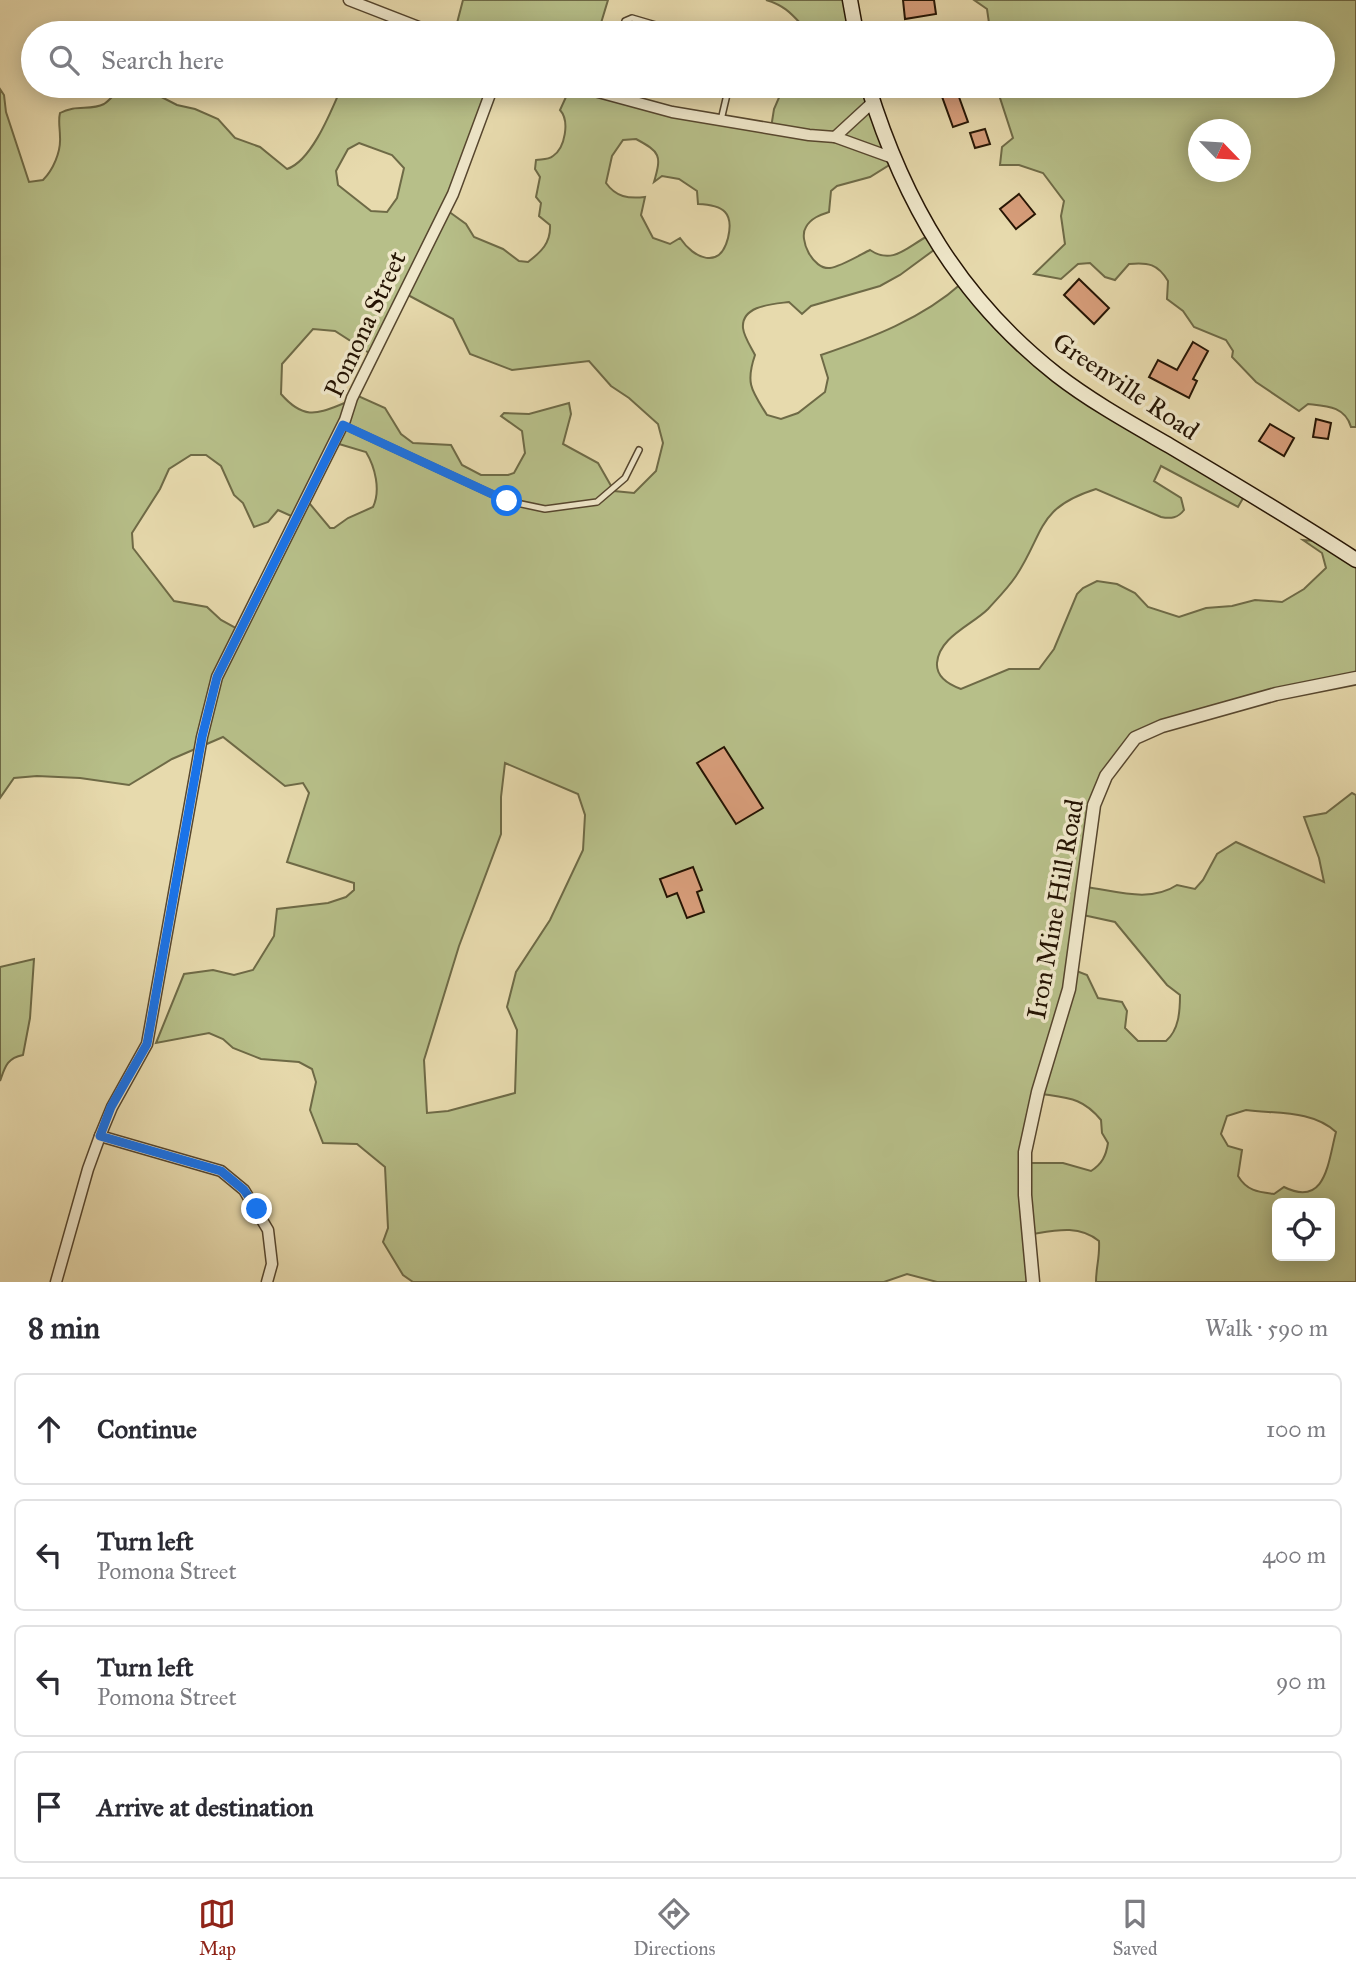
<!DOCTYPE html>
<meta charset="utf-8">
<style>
:root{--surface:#fff;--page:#f7f7f7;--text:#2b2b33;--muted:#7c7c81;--line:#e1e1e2;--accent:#8f2418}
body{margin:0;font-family:"IM FELL Great Primer",serif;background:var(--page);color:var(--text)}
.controls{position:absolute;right:21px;bottom:21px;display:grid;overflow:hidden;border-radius:10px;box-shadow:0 4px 18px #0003}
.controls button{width:63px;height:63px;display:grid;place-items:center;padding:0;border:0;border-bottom:2px solid var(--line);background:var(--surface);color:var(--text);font:35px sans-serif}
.compass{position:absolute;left:1188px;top:119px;width:63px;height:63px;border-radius:50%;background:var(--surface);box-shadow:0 4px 18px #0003;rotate:115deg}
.stop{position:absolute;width:21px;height:21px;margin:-16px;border:5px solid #1a73e8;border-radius:50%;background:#fff}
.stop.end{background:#1a73e8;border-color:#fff;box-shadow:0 2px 7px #0008}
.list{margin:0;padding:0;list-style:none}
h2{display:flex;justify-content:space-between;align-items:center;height:91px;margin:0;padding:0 28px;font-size:30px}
h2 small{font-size:23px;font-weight:400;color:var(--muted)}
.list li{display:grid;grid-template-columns:46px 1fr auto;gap:21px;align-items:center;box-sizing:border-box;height:112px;margin:0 14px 14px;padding:0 14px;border:2px solid var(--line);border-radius:10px}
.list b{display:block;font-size:26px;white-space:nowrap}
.list p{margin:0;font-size:23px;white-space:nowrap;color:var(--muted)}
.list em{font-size:23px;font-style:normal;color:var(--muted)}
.icon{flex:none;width:38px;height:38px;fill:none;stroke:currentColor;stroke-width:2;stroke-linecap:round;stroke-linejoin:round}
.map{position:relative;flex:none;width:1356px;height:1282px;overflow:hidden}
.search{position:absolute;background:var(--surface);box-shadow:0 4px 18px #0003;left:21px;right:21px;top:21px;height:77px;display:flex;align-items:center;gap:18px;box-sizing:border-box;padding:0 24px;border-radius:38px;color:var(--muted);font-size:26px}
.sheet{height:595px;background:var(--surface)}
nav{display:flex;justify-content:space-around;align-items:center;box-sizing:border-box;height:98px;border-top:2px solid var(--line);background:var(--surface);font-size:19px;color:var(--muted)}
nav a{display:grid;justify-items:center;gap:4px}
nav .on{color:var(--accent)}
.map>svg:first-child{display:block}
.green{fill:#b7bf89;stroke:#6e6a46;stroke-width:2;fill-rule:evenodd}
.building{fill:#d79d7a;stroke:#251403;stroke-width:2}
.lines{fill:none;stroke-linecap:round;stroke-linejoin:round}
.service-casing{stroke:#56462e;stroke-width:8}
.minor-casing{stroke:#56462e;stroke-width:13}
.tertiary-casing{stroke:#56462e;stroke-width:15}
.secondary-casing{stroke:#251403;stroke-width:17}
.service{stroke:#efe7ca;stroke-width:5}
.minor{stroke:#efe7ca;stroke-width:10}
.tertiary{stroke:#efe7ca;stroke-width:12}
.secondary{stroke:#efe7ca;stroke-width:14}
.route{stroke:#1a73e8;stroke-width:9}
.labels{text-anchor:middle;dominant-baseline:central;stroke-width:7;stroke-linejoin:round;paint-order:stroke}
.street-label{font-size:26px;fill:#251403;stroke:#efe7ca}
</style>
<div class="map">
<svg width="1356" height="1282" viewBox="0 0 1356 1282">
<rect width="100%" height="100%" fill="#e7daad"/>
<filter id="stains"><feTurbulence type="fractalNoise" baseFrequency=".00286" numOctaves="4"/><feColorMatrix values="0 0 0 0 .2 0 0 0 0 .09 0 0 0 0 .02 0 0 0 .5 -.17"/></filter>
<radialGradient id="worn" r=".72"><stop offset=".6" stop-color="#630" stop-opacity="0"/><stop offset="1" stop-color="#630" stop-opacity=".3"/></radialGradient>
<g class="green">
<path d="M463 0H608L598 33H490L457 23Z"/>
<path d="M766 0H852L857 33H801V24C790 12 783 5 766 0Z"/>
<path d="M974 0H1356V427H1351C1345 406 1326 406 1308 404L1299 411 1256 382 1232 357 1233 351 1226 340 1194 327 1183 311 1167 299 1168 281C1158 264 1148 262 1129 264L1115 280 1105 277 1090 263 1078 264 1061 279 1034 274 1065 244 1061 216 1064 201 1043 173 1019 165H1000L1002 147 1013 138 999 95 993 86H1323V33H983L989 23 987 9ZM1198 130H1240V172H1198Z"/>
<path d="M125 86H140L177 105 195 109 218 119 235 138 260 147 287 169C312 161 332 109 342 86H496L448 211 466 224 474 237 503 249 519 261 528 262C541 252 551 243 550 225L539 216 541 203 536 197 540 177 535 169 536 160C542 159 548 160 553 156 565 148 570 121 560 110L571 86 771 128 774 109 784 86H870L894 162 870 177 837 186 831 191 829 212C820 215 811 218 806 227 798 239 813 270 830 268 840 267 860 255 870 250 892 265 906 248 926 237L938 247 900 275 880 286 811 306 802 314 789 302C774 304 741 305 743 328 744 337 751 347 755 355 745 384 752 391 767 415L781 419 798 413 825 392 828 378 821 355C871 338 922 319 962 283L1063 378 1246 493 1238 507 1161 466 1154 481 1181 498 1184 510C1178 518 1171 519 1161 517L1096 489C1036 508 1045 532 1016 576 1008 588 997 599 988 609 972 625 939 637 937 663 936 677 950 685 961 689L1009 669H1039L1054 649 1077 594 1083 588 1097 581 1117 584 1135 593 1148 607 1179 617 1206 608 1232 606 1255 600 1282 602 1304 589 1326 568 1322 553 1303 540 1316 541 1356 559V680L1154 731 1125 752 1096 805 1086 887C1116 891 1150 903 1177 885L1195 889 1203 880 1217 854 1236 842 1324 882 1319 858 1304 817 1326 813 1352 793 1356 795V1282H1096C1096 1267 1100 1257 1099 1241 1079 1225 1057 1230 1033 1234V1282H937L907 1274 884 1282H413L403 1275 383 1242 388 1228 385 1167 357 1144 323 1143 310 1110 316 1082 312 1069 299 1062 261 1059 233 1048 223 1039 209 1033 156 1043 184 974 213 970 234 975 253 970 274 936 277 909 328 903 346 897 354 890V883L287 862 309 793 303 783 285 786 223 737 172 759 129 785 80 778 37 776 14 778 0 798V89L4 95 6 112 29 182 43 180C53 170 61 152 60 137 60 128 58 121 60 113 76 104 90 111 104 104 112 99 116 90 125 86ZM636 139C660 152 662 155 654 182L662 176 679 179 697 191 698 204C724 205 734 213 728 238 720 270 694 259 680 238L670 244 653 238 641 215 645 197C628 199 616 197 606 183L612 156 623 140ZM359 143 392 155 404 168 397 198 387 212 371 211 338 185 336 171 348 149ZM406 294 453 319 470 354 512 370 589 361 611 386 629 398 658 424 663 443 656 471 634 493 614 491 598 463 563 444 571 414 569 403 529 414 504 413 501 416 522 431 525 453 514 473 508 475H481L462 465 451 445 413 443 401 434 385 408 356 395 353 400C321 411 307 424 281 394L282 364 313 329 335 331 374 356ZM339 444 366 452C375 467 381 490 373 507L348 518 334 528H330L305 498ZM191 455H206L221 466 234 495 243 503 254 527 268 522 278 510 298 519 241 631 221 620 207 607 174 601 133 548 132 533 160 489 169 469ZM505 763 578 794 585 815 583 850 550 920 516 972 507 1007 517 1030 515 1093 448 1111 427 1113 424 1060 459 946 501 834V797ZM1083 915 1115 922 1167 985 1180 995C1180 1011 1179 1030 1166 1041H1138L1125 1028 1127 1011 1122 1002 1098 998 1087 975 1074 970ZM1042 1094C1069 1098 1083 1098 1101 1120L1102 1133 1108 1143C1106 1156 1102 1164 1091 1171L1063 1163H1029ZM1246 1110C1277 1114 1312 1110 1336 1132 1328 1162 1326 1208 1284 1187L1274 1194C1258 1192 1247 1191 1238 1176L1242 1150 1228 1146 1221 1134 1227 1116ZM1277 1203H1330V1256H1277Z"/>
<path d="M34 959 30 1018 23 1055C7 1058 5 1067 0 1081V967Z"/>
</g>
<g class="building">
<path d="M903 0H934L936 14 905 19Z"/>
<path d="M955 86 968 122 953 127 940 91Z"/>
<path d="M985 129 990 144 975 148 970 133Z"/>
<path d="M1019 194 1035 214 1016 229 1000 209Z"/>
<path d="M1079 279 1109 308 1094 324 1064 295Z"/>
<path d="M1193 342 1208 351 1193 379 1197 381 1189 398 1149 377 1158 360 1177 370Z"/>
<path d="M1316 419 1331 423 1328 439 1313 437Z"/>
<path d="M1270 424 1294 438 1284 456 1259 441Z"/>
<path d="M724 747 763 808 736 824 697 763Z"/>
<path d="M693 867 702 890 697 892 704 912 687 918 677 893 667 897 660 879Z"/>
</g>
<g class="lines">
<g class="service-casing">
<g id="service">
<path d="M622 33 625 21 632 18 683 33"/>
<path d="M721 120 729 86"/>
<path d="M343 425 507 501 545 509 597 502 625 478 639 450"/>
</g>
</g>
<g class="minor-casing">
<g id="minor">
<path d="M349 0 434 33"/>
<path d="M576 86 672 112 809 135 835 137 893 158"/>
<path d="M835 137 873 102"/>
<path d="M100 1136 221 1171 244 1190 268 1230 272 1264 267 1282"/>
<path d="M56 1282 88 1169 100 1136 112 1107 147 1044 202 737 217 677 345 420 352 398 453 194 493 86"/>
</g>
</g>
<g class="tertiary-casing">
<path id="tertiary" d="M1033 1282 1025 1195V1152L1038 1092 1069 989 1094 805 1106 776 1135 738 1162 726 1276 694 1356 678"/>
</g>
<g class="secondary-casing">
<g id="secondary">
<path d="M850 0 856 33"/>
<path d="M868 86C904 203 959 298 1057 375 1092 402 1132 424 1170 446 1232 483 1295 520 1356 560"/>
</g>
</g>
<use href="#service" class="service"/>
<use href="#minor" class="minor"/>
<use href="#tertiary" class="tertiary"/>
<use href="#secondary" class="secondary"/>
</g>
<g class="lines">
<path class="route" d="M257 1209 244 1190 221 1171 100 1136 111 1107 147 1044 202 737 217 677 343 425 507 501"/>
</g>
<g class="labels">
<g class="street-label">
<text transform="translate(365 324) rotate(-65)">Pomona Street</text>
<text transform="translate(1126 386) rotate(34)">Greenville Road</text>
<text transform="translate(1055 909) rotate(-80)">Iron Mine Hill Road</text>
</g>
</g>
<rect width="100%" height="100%" filter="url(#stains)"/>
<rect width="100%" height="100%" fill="url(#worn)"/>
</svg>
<div class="controls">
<button><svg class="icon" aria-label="locate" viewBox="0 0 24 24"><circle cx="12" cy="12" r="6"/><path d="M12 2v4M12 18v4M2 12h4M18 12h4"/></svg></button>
</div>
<svg class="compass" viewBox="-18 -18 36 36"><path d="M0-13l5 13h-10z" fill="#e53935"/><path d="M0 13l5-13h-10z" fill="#7c7c81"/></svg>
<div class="stop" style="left:507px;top:501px"></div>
<div class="stop end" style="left:257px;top:1209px"></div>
<div class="search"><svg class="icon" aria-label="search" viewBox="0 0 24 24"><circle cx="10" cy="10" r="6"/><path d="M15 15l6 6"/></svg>Search here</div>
</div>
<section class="sheet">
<h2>8 min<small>Walk · 590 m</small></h2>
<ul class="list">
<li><svg class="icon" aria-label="ahead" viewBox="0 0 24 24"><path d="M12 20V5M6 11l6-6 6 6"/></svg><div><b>Continue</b></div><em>100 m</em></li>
<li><svg class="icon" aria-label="left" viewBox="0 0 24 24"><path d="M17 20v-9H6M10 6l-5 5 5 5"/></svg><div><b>Turn left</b><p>Pomona Street</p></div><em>400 m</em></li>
<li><svg class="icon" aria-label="left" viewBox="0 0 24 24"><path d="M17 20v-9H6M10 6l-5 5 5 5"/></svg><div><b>Turn left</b><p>Pomona Street</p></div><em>90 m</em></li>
<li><svg class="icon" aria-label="arrive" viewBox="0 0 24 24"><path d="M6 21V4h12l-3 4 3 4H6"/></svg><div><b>Arrive at destination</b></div></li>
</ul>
</section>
<nav>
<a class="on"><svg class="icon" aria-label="map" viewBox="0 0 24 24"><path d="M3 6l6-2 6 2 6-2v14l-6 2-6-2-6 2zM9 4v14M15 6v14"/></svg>Map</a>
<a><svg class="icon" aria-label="directions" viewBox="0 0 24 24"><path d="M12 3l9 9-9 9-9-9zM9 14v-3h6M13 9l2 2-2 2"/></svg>Directions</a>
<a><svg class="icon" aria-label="saved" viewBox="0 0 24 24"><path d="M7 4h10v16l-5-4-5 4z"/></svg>Saved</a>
</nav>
